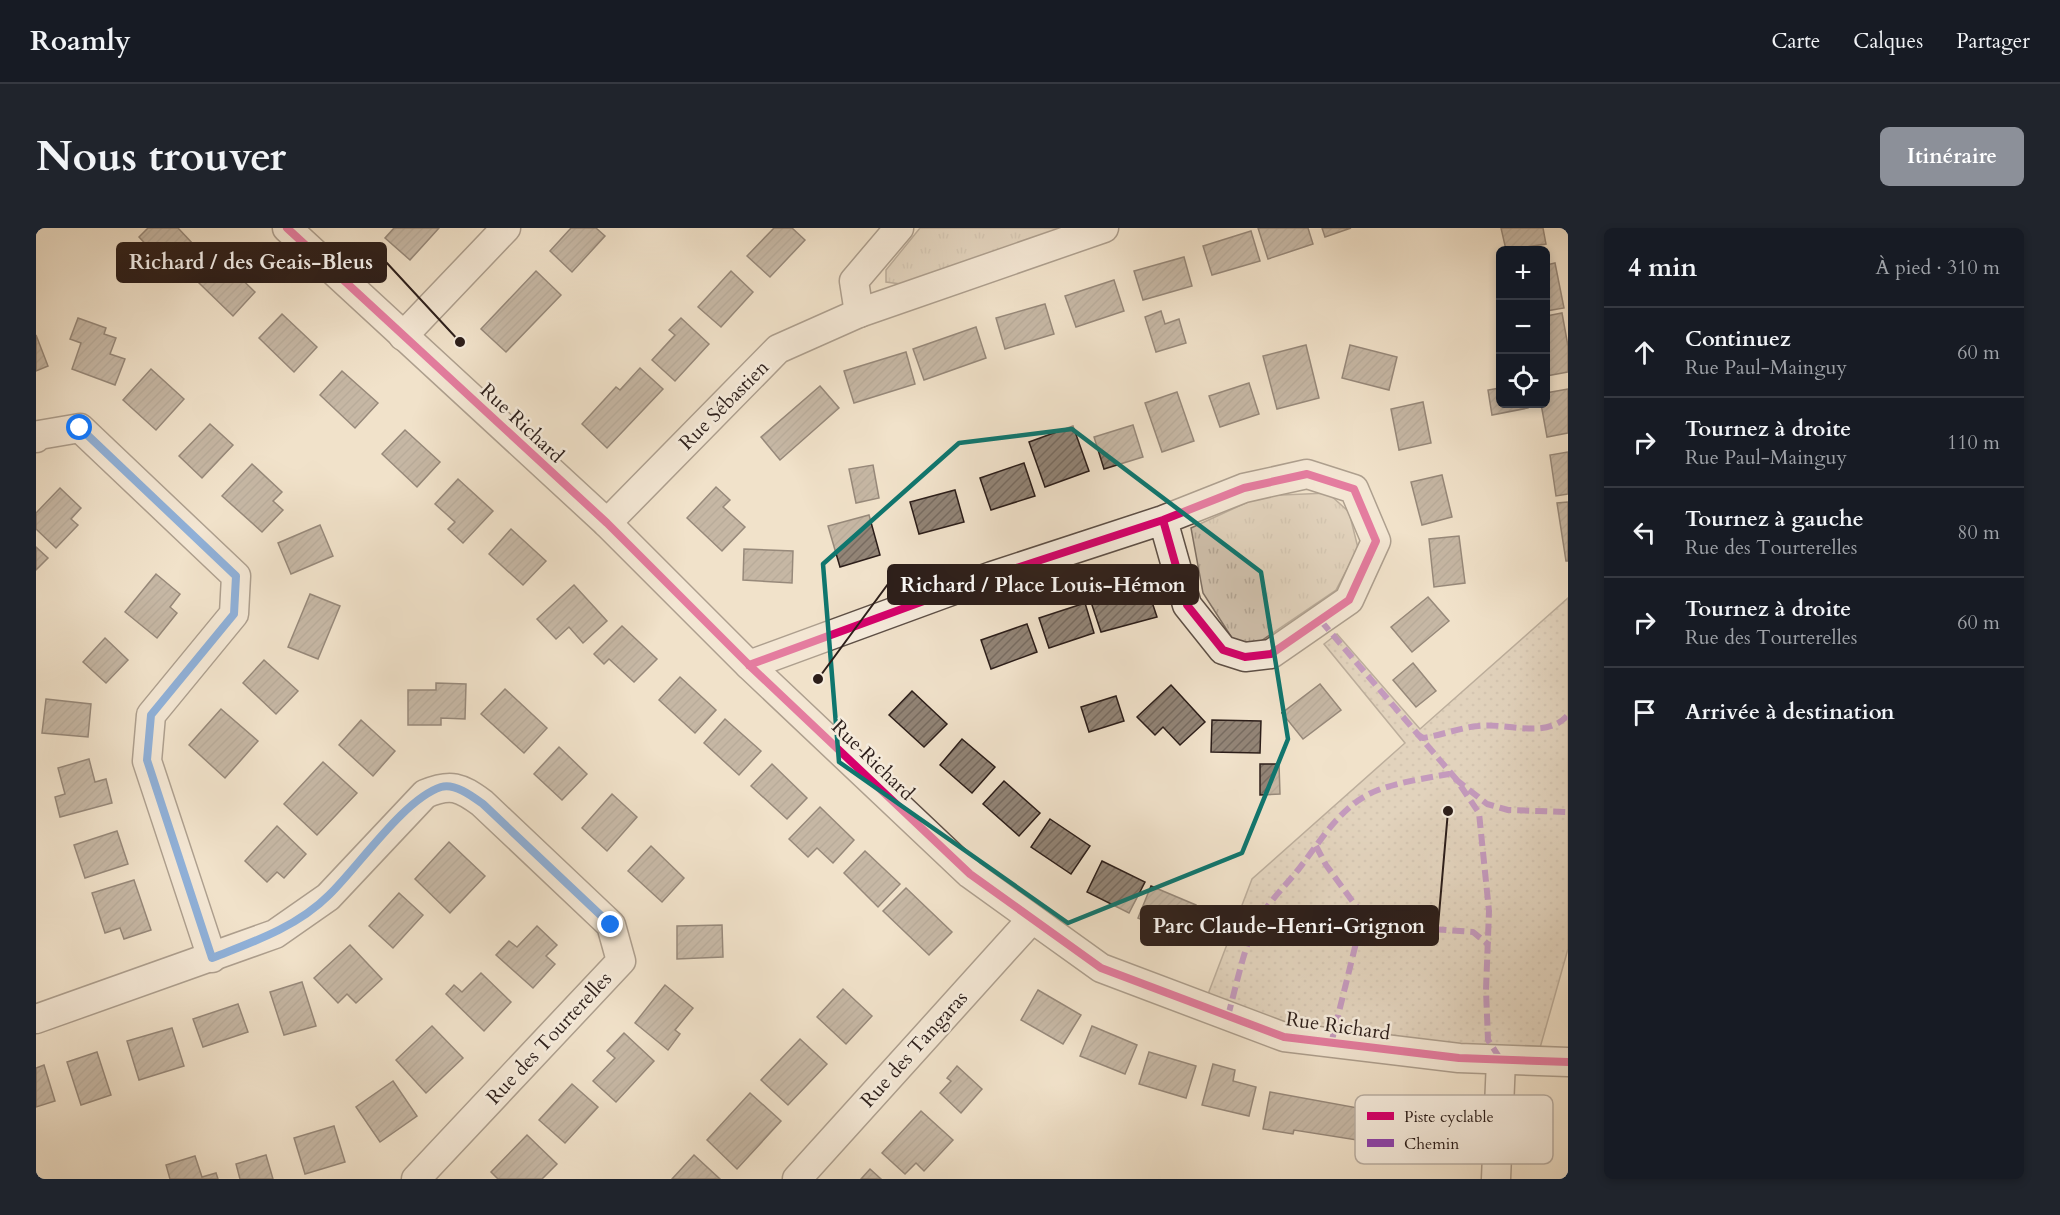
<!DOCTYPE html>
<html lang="fr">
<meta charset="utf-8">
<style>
:root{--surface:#171b24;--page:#20242c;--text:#f1f3f6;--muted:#9ea1a6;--line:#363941;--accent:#8c9099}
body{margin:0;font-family:Cardo,serif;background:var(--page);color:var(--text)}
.controls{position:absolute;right:18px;top:18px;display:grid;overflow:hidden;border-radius:9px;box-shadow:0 3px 9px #0003}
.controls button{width:54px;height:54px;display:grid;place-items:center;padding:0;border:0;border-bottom:2px solid var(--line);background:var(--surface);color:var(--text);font:30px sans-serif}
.stop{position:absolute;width:18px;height:18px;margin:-14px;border:4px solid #1a73e8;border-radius:50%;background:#fff}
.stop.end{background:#1a73e8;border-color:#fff;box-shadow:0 2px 6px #0008}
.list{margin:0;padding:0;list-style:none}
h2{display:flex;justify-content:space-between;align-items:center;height:78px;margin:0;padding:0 24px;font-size:26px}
h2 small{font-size:20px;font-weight:400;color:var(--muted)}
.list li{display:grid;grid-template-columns:39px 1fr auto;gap:18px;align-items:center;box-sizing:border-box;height:90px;padding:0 24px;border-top:2px solid var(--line)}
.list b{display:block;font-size:22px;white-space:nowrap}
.list p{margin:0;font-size:20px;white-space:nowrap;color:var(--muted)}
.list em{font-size:20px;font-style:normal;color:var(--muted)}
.icon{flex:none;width:33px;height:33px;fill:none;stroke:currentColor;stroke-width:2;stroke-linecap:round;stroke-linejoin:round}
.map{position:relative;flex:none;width:1532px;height:951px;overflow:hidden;border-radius:9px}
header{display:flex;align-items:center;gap:36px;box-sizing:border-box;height:84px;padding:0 30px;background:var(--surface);border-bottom:2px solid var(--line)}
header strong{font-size:28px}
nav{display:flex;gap:33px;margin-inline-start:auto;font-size:21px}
.intro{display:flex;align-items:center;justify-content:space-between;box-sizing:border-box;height:144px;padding:0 36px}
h1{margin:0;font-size:42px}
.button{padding:15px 27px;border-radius:9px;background:var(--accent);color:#fff;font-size:21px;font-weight:700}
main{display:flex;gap:36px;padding:0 36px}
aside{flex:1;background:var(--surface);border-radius:9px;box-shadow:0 3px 9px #0003}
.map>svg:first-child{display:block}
.grass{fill:url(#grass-tufts);stroke:#7e7064;stroke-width:1.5}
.park{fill:url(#park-dots);stroke:#7e7064;stroke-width:1.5}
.building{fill:url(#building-hatch);stroke:#2c1e1a;stroke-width:1.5}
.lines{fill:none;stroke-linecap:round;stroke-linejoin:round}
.minor-casing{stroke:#5d4f46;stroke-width:31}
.minor{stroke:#f6ecdd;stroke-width:28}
.quiet{stroke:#8e44ad;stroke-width:6;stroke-dasharray:12 6;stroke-linecap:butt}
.cycleway-casing{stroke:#f6ecdd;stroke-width:11}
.cycleway{stroke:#d6006c;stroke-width:8}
.route{stroke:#1a73e8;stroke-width:8}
.marked{fill:none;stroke:#0f766e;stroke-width:4.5;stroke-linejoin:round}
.labels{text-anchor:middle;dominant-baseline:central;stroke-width:5;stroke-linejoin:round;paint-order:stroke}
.street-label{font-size:20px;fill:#2c1e1a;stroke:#f6ecdd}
.key{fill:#f6ecdd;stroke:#b9aea2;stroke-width:1.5}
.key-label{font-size:16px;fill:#2c1e1a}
.leader{fill:none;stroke:#2c1e1a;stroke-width:2}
.callout-dot{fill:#2c1e1a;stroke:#f6ecdd;stroke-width:2}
.callout{fill:#2c1e1a;stroke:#2c1e1a;stroke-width:2}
.callout-label{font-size:21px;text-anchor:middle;font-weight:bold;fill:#fff}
</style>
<header>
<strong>Roamly</strong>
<nav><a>Carte</a><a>Calques</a><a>Partager</a></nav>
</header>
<div class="intro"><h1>Nous trouver</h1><a class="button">Itinéraire</a></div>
<main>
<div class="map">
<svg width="1532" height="951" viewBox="0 0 1532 951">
<defs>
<pattern id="grass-tufts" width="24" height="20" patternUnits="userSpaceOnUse" patternTransform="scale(1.5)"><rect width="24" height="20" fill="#d0c1ad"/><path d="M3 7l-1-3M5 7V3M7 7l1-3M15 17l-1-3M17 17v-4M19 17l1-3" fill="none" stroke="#b3a594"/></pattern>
<pattern id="park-dots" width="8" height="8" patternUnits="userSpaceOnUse" patternTransform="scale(1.5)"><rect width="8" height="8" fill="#d0c1ad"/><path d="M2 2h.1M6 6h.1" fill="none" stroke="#b3a594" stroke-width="1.8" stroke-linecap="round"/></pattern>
<pattern id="building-hatch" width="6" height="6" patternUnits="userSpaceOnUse" patternTransform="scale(1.5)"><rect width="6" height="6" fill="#928476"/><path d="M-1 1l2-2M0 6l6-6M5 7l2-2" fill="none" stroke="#776b60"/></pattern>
</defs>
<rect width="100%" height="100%" fill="#f1e2cb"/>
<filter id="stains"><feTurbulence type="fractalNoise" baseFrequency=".00333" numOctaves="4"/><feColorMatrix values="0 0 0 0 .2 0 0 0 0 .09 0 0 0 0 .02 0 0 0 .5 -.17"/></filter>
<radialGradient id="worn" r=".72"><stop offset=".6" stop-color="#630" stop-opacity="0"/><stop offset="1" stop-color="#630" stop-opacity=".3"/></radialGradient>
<g class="grass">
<path d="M884 0H1028L865 56 850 54V42Z"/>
<path d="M1292 265 1313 284 1322 320 1300 362 1222 415 1198 413 1167 365 1155 300 1225 268Z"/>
</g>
<path class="park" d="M1532 370V721L1502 827 1270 805 1169 774 1216 651 1369 515 1288 416 1301 406 1384 501Z"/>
<g class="building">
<path d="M112 0H142L158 17 133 41 103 9Z"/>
<path d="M358 0H403L374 32 349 10Z"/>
<path d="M535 0H560L569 8 536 44 514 23Z"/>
<path d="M738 0H756L769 12 734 49 711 28Z"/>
<path d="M1222 0H1272L1277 16 1232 31Z"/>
<path d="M1286 0H1315L1289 9Z"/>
<path d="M1465 0H1507L1510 16 1470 22Z"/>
<path d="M1215 3 1224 33 1176 47 1167 18Z"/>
<path d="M1148 29 1156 58 1107 72 1098 43Z"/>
<path d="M185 31 219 64 197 88 162 54Z"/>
<path d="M1519 35 1528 80 1510 83V37Z"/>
<path d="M500 43 525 67 470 124 445 101Z"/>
<path d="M695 43 717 64 685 99 662 79Z"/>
<path d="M1078 52 1088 83 1040 99 1029 68Z"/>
<path d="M1009 76 1018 106 969 121 960 90Z"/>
<path d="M1125 83 1129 96 1143 91 1150 115 1120 124 1109 89Z"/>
<path d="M1526 85 1532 118V144L1510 148V88Z"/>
<path d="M246 86 281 119 258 144 223 110Z"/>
<path d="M42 90 70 100 68 106 80 110 74 126 89 131 79 157 36 141 45 115 34 111Z"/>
<path d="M645 90 673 116 639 153 616 132 639 107 633 102Z"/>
<path d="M940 99 950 130 888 152 877 121Z"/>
<path d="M0 107 12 138 0 143Z"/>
<path d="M1270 117 1283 170 1241 181 1227 128Z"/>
<path d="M1314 117 1361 129 1353 162 1306 150Z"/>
<path d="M870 124 879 156 818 175 808 143Z"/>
<path d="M604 140 627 161 571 220 546 196 580 159 584 162Z"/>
<path d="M115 141 148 171 120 202 87 172Z"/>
<path d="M306 143 342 175 319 200 284 167Z"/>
<path d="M1213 155 1223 186 1184 199 1173 168Z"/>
<path d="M784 158 803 180 744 232 725 209Z"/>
<path d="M1464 160V176H1491L1492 180 1456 187 1452 162Z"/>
<path d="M1532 161V205L1511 209 1505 176H1510V165Z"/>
<path d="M1141 164 1158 213 1126 224 1109 175Z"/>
<path d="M1387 174 1395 215 1363 222 1355 181Z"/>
<path d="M174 196 197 217 166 250 143 228Z"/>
<path d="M1097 197 1107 229 1068 241 1058 209Z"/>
<path d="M1037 198 1053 243 1009 259 993 214Z"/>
<path d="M369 202 404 234 381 259 346 226Z"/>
<path d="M1532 224V266L1520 268 1514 227Z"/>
<path d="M988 235 999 268 955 282 944 250Z"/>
<path d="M216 236 246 264 237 273 247 282 226 304 186 268Z"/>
<path d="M837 237 843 270 820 275 813 241Z"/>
<path d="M1406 247 1416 289 1386 297 1375 254Z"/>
<path d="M422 251 457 283 427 315 412 301 419 294 399 276Z"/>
<path d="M680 259 694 272 687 279 709 299 686 323 651 290Z"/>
<path d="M24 260 45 280 35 291 42 297 20 320 0 301V285Z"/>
<path d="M919 262 928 294 883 306 874 274Z"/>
<path d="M1532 274V333H1530L1521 275Z"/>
<path d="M833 287 844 327 804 339 792 298Z"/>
<path d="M284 297 297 328 255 346 242 315Z"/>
<path d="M475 301 510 333 487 357 453 326Z"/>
<path d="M1423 308 1429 355 1398 359 1393 311Z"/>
<path d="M0 319 12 330 0 342Z"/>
<path d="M708 321 757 323 756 355 707 352Z"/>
<path d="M120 346 144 366 134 379 141 385 121 410 89 384Z"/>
<path d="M1109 353 1121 389 1065 404 1054 371Z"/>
<path d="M538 357 571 393 547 415 533 399 520 411 501 391Z"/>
<path d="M274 366 304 378 282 431 252 419Z"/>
<path d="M1392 369 1413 393 1376 424 1355 399Z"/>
<path d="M1049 375 1058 405 1013 420 1003 390Z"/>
<path d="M991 396 1001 424 955 441 945 412Z"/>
<path d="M586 398 621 431 598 454 573 431 568 436 558 426Z"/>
<path d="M69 410 92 432 70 455 47 434Z"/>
<path d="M228 432 262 463 240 486 207 455Z"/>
<path d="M1377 435 1400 463 1380 479 1357 452Z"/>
<path d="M644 449 680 482 659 505 623 472Z"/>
<path d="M400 455 430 456 429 491 405 490V497H372V462H400Z"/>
<path d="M1284 456 1305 482 1267 511 1246 485Z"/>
<path d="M1135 457 1169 494 1144 517 1127 499 1119 507 1101 489Z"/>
<path d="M469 461 511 500 488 525 445 486Z"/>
<path d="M876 463 911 496 888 519 853 487Z"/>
<path d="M1080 468 1088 493 1053 504 1045 479Z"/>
<path d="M10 471 55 476 52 509 6 505Z"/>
<path d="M185 481 222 513 189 550 153 517Z"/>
<path d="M689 491 725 523 703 547 668 515Z"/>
<path d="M325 492 359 523 337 548 303 517Z"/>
<path d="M1176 492 1225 493 1224 525 1175 524Z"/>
<path d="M926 511 959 539 936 565 904 537Z"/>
<path d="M523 519 551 546 526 572 498 546Z"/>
<path d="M53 531 59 554 70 551 76 575 24 589 19 569 29 566 22 540Z"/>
<path d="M287 534 321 565 281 607 248 576Z"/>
<path d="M736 536 771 570 751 591 715 558Z"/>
<path d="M1224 536H1243L1244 566 1224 567Z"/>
<path d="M968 553 1004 585 983 608 947 576Z"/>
<path d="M576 566 601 589 571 623 546 600Z"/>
<path d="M784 579 818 612 797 635 781 620 772 629 753 611Z"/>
<path d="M1014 591 1054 618 1035 646 995 619Z"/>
<path d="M241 598 270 626 248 650 241 644 231 654 209 633Z"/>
<path d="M81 603 92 636 49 650 38 617Z"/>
<path d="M413 614 449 648 414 685 379 651Z"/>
<path d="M615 618 648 650 626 674 592 643Z"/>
<path d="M829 623 864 656 842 679 808 645Z"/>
<path d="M1066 633 1109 654 1093 685 1051 664Z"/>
<path d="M98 652 115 702 88 711 84 700 69 705 56 665Z"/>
<path d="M1115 658 1160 677 1147 709 1102 690Z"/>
<path d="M870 660 916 704 893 727 847 683Z"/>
<path d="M363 665 387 687 357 720 333 698Z"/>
<path d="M686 697 687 729 641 731V698Z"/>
<path d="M501 698 521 717 510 728 519 736 497 760 460 727 473 713 481 719Z"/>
<path d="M314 717 346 751 320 775 311 766 302 775 278 750Z"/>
<path d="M445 745 475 774 448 803 410 766 418 757 426 764Z"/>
<path d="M266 754 280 798 248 807 234 764Z"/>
<path d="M629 757 657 780 639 802 644 806 632 822 599 795Z"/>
<path d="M807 761 836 788 810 816 781 789Z"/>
<path d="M1002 762 1045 787 1027 816 985 792Z"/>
<path d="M202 776 212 804 167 819 157 791Z"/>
<path d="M396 798 427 830 390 865 360 832Z"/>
<path d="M1056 798 1101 817 1089 846 1044 828Z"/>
<path d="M136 800 148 838 103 852 91 813Z"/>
<path d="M588 805 618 833 580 874 557 853 579 830 571 823Z"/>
<path d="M764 811 791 836 752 877 725 852Z"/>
<path d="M61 824 75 867 45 877 31 834Z"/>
<path d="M1113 824 1160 838 1150 870 1103 856Z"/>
<path d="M1177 836 1199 842 1197 853 1220 859 1213 888 1166 877Z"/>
<path d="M8 837 19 873 0 879V840Z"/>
<path d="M921 838 946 861 925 885 904 865 915 853 911 850Z"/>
<path d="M357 853 381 888 344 914 320 879Z"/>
<path d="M536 856 562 879 529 915 503 892Z"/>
<path d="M1234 864 1333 882 1327 913 1258 902 1257 906 1227 901Z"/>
<path d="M714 865 745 893 701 941 671 912Z"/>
<path d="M885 883 917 912 888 943 880 935 869 946 846 925Z"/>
<path d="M298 898 309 934 269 946 258 910Z"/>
<path d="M491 907 521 936 506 951H462L455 944Z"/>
<path d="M230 927 237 951H204L200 936Z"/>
<path d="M658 927 684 951H636Z"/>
<path d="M159 928 166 949 180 945 182 951H134L130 937Z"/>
<path d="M834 941 845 951H825Z"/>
</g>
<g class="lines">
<g class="minor-casing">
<g id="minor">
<path d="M251 0 571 295 713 437 934 646 1065 740 1248 809 1423 830 1532 834"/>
<path d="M823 85 818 53 863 0"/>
<path d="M367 108 470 0"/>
<path d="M0 210 3 207 44 200 200 348 198 386 115 487 111 533 176 730"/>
<path d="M571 295 742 121 823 85 1068 0"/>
<path d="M713 437 956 348 1127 292 1208 260 1271 246 1318 261 1340 313 1313 372 1235 426 1209 429 1187 422 1151 377 1127 292"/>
<path d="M0 791 239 706 292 669 389 566C415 555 424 559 446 575L575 697 585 733 380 951"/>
<path d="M761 951 996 691"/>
<path d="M1460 951 1465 832"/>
</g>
</g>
<use href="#minor" class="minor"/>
<g class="quiet">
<path d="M1285 393 1420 551 1443 585 1453 683 1450 762 1452 812 1465 832"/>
<path d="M1381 506 1387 510C1406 507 1423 500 1442 498 1471 494 1510 512 1532 487"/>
<path d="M1280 618 1290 637 1331 693"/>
<path d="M1222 695C1253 688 1297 694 1331 693"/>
<path d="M1192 788C1199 762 1205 734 1214 709 1224 682 1245 663 1262 642 1285 613 1305 576 1342 562 1364 554 1390 550 1413 546L1451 576 1472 582 1532 584"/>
<path d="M1295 816 1322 707 1331 693 1346 690 1383 700 1437 704 1453 717"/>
</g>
<g class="cycleway-casing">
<g id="cycleway">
<path d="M251 0 571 295 713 437 934 646 1065 740 1248 809 1423 830 1532 834"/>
<path d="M713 437 956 348 1127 292 1208 260 1271 246 1318 261 1340 313 1313 372 1235 426 1209 429 1187 422 1151 377 1127 292"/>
</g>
</g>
<use href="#cycleway" class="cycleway"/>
</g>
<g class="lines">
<path class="route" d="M44 200 200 348 198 386 115 487 111 532 176 730C217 714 261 699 293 667 323 638 368 571 405 559 419 555 436 568 447 576L575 697"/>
</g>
<path d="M0 0H1532V951H0ZM1036 201 1225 344 1252 511 1206 625 1032 695 803 534 787 336 923 215Z" fill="#f1e2cb" fill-opacity=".55" fill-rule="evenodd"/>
<path class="marked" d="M1036 201 1225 344 1252 511 1206 625 1032 695 803 534 787 336 923 215Z"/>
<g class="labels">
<g class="street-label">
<text transform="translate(688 177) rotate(-45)">Rue Sébastien</text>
<text transform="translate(486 195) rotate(43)">Rue Richard</text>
<text transform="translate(837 532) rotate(44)">Rue Richard</text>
<text transform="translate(1302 798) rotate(8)">Rue Richard</text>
<text transform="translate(513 810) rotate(-47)">Rue des Tourterelles</text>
<text transform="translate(878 821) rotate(-48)">Rue des Tangaras</text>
</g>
</g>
<rect x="1319" y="867" width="198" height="69" rx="9" class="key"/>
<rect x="1331" y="884" width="27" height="8" fill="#d6006c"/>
<rect x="1331" y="911" width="27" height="8" fill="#8e44ad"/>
<g class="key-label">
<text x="1368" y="894">Piste cyclable</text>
<text x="1368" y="921">Chemin</text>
</g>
<path class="leader" d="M424 114L350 34M782 451L852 356M1412 583L1402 698"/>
<g class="callout-dot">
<circle cx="424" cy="114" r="6"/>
<circle cx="782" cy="451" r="6"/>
<circle cx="1412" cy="583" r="6"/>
</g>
<g class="callout">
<rect x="81" y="15" width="269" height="39" rx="6"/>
<rect x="852" y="337" width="310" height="39" rx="6"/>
<rect x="1105" y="678" width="297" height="39" rx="6"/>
</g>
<g class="callout-label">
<text x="215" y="41">Richard / des Geais-Bleus</text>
<text x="1007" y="364">Richard / Place Louis-Hémon</text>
<text x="1253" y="705">Parc Claude-Henri-Grignon</text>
</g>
<rect width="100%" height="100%" filter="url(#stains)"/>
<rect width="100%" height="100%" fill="url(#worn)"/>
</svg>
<div class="controls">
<button>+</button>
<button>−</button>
<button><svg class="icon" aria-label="locate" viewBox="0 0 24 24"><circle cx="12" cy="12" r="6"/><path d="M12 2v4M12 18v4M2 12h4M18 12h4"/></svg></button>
</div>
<div class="stop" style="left:44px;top:200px"></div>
<div class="stop end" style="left:575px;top:697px"></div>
</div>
<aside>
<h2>4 min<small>À pied · 310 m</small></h2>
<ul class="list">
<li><svg class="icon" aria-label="ahead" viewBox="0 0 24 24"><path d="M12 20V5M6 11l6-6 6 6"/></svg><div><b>Continuez</b><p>Rue Paul-Mainguy</p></div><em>60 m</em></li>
<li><svg class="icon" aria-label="right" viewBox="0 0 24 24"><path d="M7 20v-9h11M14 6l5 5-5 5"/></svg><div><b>Tournez à droite</b><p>Rue Paul-Mainguy</p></div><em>110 m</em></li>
<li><svg class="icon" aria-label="left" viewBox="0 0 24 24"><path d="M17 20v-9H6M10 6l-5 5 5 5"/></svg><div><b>Tournez à gauche</b><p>Rue des Tourterelles</p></div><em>80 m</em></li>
<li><svg class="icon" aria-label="right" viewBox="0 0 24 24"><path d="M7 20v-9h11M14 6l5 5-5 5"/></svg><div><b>Tournez à droite</b><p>Rue des Tourterelles</p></div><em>60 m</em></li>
<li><svg class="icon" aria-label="arrive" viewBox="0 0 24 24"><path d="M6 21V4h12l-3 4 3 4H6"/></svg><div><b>Arrivée à destination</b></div></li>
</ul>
</aside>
</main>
